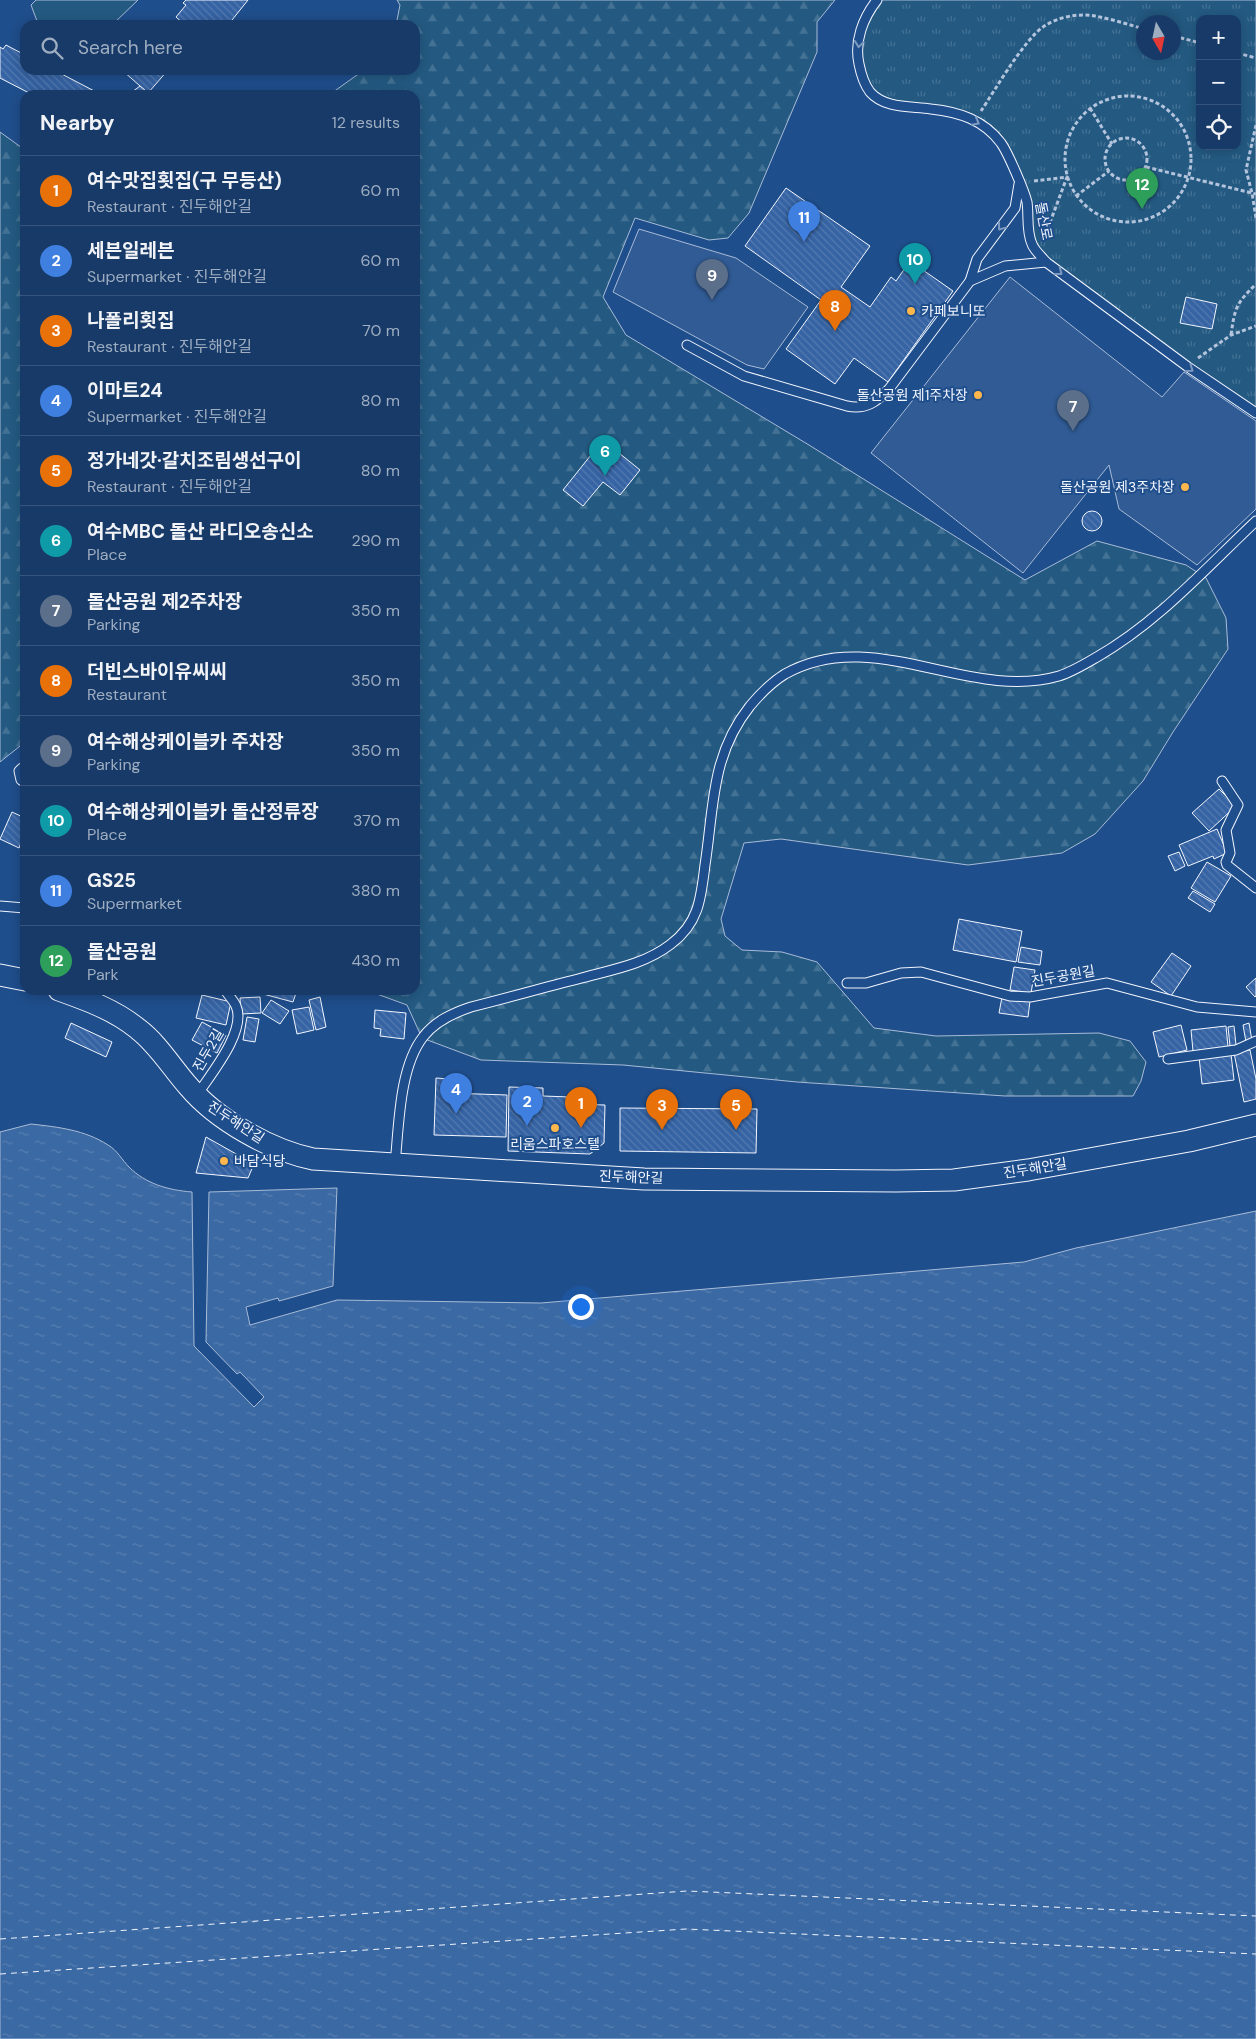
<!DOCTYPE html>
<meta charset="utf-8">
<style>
:root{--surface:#173a69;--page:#20416f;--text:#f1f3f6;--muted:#9eadc0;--line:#36547d;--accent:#8c9099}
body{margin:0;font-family:"DM Sans","Noto Sans KR",sans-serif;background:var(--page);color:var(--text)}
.controls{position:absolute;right:15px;top:15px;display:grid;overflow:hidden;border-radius:10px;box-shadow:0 2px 12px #0003}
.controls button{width:45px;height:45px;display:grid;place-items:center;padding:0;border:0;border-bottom:1px solid var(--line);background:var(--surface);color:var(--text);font:25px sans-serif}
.compass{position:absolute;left:1136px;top:15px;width:45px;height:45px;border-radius:50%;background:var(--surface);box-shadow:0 2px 12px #0003;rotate:171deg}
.you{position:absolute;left:580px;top:1306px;width:18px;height:18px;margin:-12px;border:4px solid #fff;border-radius:50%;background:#1a73e8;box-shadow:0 0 0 8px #1a73e833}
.badge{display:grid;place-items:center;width:32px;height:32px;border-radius:50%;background:var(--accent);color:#fff;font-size:16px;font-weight:700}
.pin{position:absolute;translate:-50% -41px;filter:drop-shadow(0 1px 2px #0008)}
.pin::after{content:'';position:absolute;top:26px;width:18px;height:15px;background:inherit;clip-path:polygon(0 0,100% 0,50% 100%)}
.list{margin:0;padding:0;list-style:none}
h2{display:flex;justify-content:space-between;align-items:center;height:65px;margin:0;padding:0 20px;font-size:21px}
h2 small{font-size:16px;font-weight:400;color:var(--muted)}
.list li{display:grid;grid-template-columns:32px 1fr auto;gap:15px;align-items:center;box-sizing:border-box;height:70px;padding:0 20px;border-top:1px solid var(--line)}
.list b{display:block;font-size:19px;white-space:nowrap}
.list p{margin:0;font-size:16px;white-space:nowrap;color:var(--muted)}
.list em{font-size:16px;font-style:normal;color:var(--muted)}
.icon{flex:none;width:28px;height:28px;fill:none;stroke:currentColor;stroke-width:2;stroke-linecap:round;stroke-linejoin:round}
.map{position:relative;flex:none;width:1256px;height:2039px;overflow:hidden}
.search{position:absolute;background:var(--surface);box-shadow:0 2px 12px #0003;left:20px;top:20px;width:400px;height:55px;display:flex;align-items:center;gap:12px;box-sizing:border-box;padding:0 18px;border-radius:15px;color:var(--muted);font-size:19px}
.panel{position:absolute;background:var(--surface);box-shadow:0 2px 12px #0003;left:20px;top:90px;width:400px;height:905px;border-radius:15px}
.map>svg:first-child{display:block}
.grass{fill:url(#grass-tufts);stroke:#a8bbd7;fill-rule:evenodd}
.forest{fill:url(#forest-firs);stroke:#a8bbd7}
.pitch{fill:#245a82;stroke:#a8bbd7}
.parking{fill:#305b95;stroke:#a8bbd7}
.water{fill:url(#water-ripples);stroke:#a8bbd7}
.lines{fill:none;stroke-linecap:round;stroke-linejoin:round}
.ferry{stroke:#f2f6ff;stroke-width:1;stroke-dasharray:6 5;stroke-linecap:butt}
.building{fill:url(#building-back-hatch);stroke:#f2f6ff}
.service-casing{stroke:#f2f6ff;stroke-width:11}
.tertiary-casing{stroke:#f2f6ff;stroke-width:23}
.path{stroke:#b3c4dc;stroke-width:3;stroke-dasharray:4 2.5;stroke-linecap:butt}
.service{stroke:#1f4e8c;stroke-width:9}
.tertiary{stroke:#1f4e8c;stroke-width:21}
.oneway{stroke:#7e9ac0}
.poi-dot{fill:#ffb74d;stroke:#1f4e8c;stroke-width:2}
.labels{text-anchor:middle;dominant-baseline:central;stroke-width:4;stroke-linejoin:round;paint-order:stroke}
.street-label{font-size:14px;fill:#f2f6ff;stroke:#1f4e8c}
.poi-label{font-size:14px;fill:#f2f6ff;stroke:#1f4e8c;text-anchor:start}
</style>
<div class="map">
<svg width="1256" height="2039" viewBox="0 0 1256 2039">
<defs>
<pattern id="grass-tufts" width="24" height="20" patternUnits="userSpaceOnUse" patternTransform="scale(1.25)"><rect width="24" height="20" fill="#245a82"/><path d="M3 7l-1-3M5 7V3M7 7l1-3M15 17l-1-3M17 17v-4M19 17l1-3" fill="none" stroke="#447295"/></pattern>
<pattern id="forest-firs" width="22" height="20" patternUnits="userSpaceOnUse" patternTransform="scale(1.25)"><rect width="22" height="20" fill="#245a82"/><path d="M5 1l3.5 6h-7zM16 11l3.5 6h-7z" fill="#447295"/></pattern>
<pattern id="water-ripples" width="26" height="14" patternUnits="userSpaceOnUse" patternTransform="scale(1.25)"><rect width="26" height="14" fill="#3b69a3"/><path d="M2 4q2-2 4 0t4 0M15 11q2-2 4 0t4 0" fill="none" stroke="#587fb1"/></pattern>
<pattern id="building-back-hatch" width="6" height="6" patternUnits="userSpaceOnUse" patternTransform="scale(1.25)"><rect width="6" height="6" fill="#3563a3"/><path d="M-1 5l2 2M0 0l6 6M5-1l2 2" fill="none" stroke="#537ab1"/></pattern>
</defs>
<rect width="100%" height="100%" fill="#1f4e8c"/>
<path class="grass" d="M877 0H1256V413L1046 262 1032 245 1027 205 1010 158 975 120 900 106 871 92 858 44ZM1200 19H1237V146H1200ZM1144 22H1174V52H1144Z"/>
<g class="forest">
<path d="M397 0H835L817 22V52L749 213 728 238 709 240 635 218 603 297 626 335 809 445 1025 580 1097 541 1186 565 1206 578 1226 618 1228 649 1173 732 1143 781 1095 834 1062 853 968 865 781 839 744 843 721 919 725 936 742 950 782 952 817 962 874 1028 936 1036 1099 1033 1130 1041 1146 1062 1141 1081 1133 1096H1005L797 1082 623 1065 481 1060 422 1038 407 1005 366 990H415V95H329L364 70H415V25H396L400 5Z"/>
<path d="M0 132 25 150V742L0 762Z"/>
</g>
<path class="pitch" d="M36 0H138L112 25H47L37 21 31 5Z"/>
<g class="parking">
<path d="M639 229 736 258 808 307 764 369 747 365 613 292Z"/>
<path d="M1010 277 1162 397 1184 372 1256 421V509L1197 565 1119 509 1109 465 1023 573 871 453Z"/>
</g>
<path class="water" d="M31 1124C58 1127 85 1130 108 1145 117 1150 122 1160 129 1167 146 1184 168 1190 192 1192L194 1346 254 1407 264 1397 240 1372 237 1374 206 1342 209 1192 337 1188 333 1286 279 1301 278 1298 246 1307 250 1325 337 1300 541 1303 1024 1262 1076 1248 1256 1211V2039H0V1132Z"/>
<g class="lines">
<g class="ferry">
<path d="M0 1939 687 1891 1256 1916"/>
<path d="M0 1974 686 1929 1256 1954"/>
</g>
</g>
<g class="building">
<path d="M186 0H248L228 25H185L176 17 186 5 183 3Z"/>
<path d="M6 45 25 55V70H54L102 95H33L0 78V47L3 49Z"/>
<path d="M124 70H168L148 93 123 71Z"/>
<path d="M140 86 148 93 145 95H128Z"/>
<path d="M786 188 870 246 841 287 870 307 891 277 896 281 910 261 953 291 888 382 854 358 835 384 786 349 821 300 745 246Z"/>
<path d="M1186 297 1217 304 1212 329 1180 323Z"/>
<path d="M603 440 640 470 620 495 603 482 583 506 563 490Z"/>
<circle cx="1092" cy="521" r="10"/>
<path d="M1219 789 1236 806 1209 831 1192 813Z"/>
<path d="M12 812 25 818V845L21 843 19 848 0 839Z"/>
<path d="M1217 829 1227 853 1214 859 1213 856 1188 866 1179 845Z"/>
<path d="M1179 852 1185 866 1175 871 1168 856Z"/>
<path d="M1207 862 1231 876 1215 902 1191 888Z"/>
<path d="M1193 891 1215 904 1210 912 1188 898Z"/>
<path d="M959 919 1022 931 1016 962 953 950Z"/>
<path d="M1021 947 1042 951 1040 965 1018 962Z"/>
<path d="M1172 953 1191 966 1171 996 1151 982Z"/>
<path d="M1014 967 1035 970 1031 993 1010 990Z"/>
<path d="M1256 978V996L1255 997 1246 987Z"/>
<path d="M264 990H297L293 1002 263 994Z"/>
<path d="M202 995 231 1002 226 1025 196 1018Z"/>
<path d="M260 997 261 1013 241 1014 240 998Z"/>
<path d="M320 997 326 1027 316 1030 309 1000Z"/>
<path d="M1002 997 1030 1001 1028 1017 999 1013Z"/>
<path d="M271 1000 289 1011 280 1024 262 1013Z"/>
<path d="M309 1007 314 1030 297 1034 292 1010Z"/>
<path d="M375 1010 406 1013 404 1039 380 1036 381 1029 374 1028Z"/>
<path d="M247 1017 259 1019 255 1042 243 1040Z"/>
<path d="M202 1022 226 1035 217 1053 192 1040Z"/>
<path d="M71 1023 112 1042 106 1057 65 1038Z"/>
<path d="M1249 1023 1252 1041 1246 1042 1243 1025Z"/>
<path d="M1181 1025 1187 1050 1159 1057 1153 1032Z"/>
<path d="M1226 1026 1228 1047 1193 1051 1191 1030Z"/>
<path d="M1234 1026 1236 1045 1230 1046 1228 1027Z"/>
<path d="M1250 1050 1256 1079V1099L1244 1102 1234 1053Z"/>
<path d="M1231 1054 1234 1080 1202 1084 1199 1057Z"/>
<path d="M436 1078 450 1079 449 1093 507 1095 506 1137 434 1135Z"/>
<path d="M509 1087 543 1088V1096L570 1097V1104L605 1105 604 1143 590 1154 508 1151Z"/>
<path d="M620 1108 757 1109 756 1153 620 1151Z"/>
<path d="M206 1137 254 1164 248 1178 196 1173Z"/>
</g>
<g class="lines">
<g class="service-casing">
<g id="service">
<path d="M877 0C863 18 854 41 859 64 861 74 864 84 870 92 885 109 911 106 931 109 959 112 984 120 1001 143 1008 153 1024 190 1027 202 1029 215 1026 231 1032 244 1034 250 1041 256 1046 262L1188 367 1256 413"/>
<path d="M1019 184 1015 208 977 259 970 281 1005 266 1046 262"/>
<path d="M687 345 744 376 847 406C866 410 876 402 889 389L970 281"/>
<path d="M22 768 19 771 21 780 25 782"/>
<path d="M1222 781 1238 805 1226 830 1230 853 1226 862 1227 865 1256 888"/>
<path d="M0 906 25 908"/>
<path d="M847 983H866L901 973 921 972 1010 996 1030 997 1107 983 1197 1007 1256 1012"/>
<path d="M1168 1059 1236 1050 1256 1041"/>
<path d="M197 1095C210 1075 247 1031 236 1006 234 1001 228 995 225 990"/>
<path d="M395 1164C399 1126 399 1068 423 1037 435 1021 453 1013 471 1007 507 998 542 988 578 979 610 970 644 965 671 944 699 923 701 898 705 865 714 806 711 755 750 706 760 694 772 682 785 674 873 624 968 702 1059 676 1072 672 1085 664 1097 657 1158 622 1205 569 1256 521"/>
</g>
</g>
<g class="tertiary-casing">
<g id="tertiary">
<path d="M0 975 25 980"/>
<path d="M59 990C87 1000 115 1010 138 1029 158 1044 172 1068 189 1087 217 1120 270 1150 313 1159L644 1179 896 1181 954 1180 1028 1170 1189 1141 1256 1125"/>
</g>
</g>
<g class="path">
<path d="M1174 36 1200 43"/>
<path d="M1237 53 1256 58"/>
<circle cx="1128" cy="159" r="63"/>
<path d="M1090 108 1112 144"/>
<path d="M981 111C995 90 1024 40 1043 27 1057 17 1078 13 1095 16 1111 19 1127 24 1144 29"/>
<path d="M1256 125 1246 170 1252 193 1256 218"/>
<circle cx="1126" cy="159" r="21"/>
<path d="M1146 167 1256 194"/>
<path d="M1034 181 1067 177 1045 236"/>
<path d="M1076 196 1109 171"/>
<path d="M1231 335C1235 307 1236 304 1256 284"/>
<path d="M1198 358 1231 335 1256 326"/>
</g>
<use href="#service" class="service"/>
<use href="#tertiary" class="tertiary"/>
</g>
<defs><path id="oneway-chevron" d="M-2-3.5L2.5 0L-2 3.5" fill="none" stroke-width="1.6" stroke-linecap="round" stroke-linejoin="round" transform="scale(1.25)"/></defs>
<g class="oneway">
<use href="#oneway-chevron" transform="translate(859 44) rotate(96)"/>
<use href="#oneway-chevron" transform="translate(976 122) rotate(28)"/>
<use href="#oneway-chevron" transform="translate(1001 227) rotate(127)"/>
<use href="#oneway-chevron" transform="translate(1059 272) rotate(37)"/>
<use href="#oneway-chevron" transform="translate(1190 369) rotate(36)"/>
</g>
<g class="poi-dot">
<circle cx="911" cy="311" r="5"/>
<circle cx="978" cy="395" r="5"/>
<circle cx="1185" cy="487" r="5"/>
<circle cx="555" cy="1128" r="5"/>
<circle cx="224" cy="1161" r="5"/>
</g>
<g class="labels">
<g class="street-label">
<text transform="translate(1044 221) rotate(79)">돌산로</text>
<text transform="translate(1063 976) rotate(-10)">진두공원길</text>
<text transform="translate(208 1050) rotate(-60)">진두2길</text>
<text transform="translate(236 1122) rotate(33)">진두해안길</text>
<text transform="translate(1035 1168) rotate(-9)">진두해안길</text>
<text transform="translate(631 1177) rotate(2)">진두해안길</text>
</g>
<g class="poi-label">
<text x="921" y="311">카페보니또</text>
<text x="968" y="395" text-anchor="end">돌산공원 제1주차장</text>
<text x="1175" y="487" text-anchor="end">돌산공원 제3주차장</text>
<text x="555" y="1144" text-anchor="middle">리움스파호스텔</text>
<text x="234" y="1161">바담식당</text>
</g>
</g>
</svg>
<div class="controls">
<button>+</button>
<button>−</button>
<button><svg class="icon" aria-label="locate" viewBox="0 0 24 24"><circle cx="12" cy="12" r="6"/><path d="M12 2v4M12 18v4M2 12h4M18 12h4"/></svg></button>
</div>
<svg class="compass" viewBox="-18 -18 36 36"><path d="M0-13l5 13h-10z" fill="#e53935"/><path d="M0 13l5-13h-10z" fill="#9eadc0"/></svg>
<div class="you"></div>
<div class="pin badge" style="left:581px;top:1128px;background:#e8710a">1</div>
<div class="pin badge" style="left:527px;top:1126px;background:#3f7fe0">2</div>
<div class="pin badge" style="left:662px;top:1130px;background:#e8710a">3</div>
<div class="pin badge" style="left:456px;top:1114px;background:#3f7fe0">4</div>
<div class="pin badge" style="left:736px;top:1130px;background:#e8710a">5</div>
<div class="pin badge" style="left:605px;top:476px;background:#0f9aa8">6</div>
<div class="pin badge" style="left:1073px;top:431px;background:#5c6f8a">7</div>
<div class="pin badge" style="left:835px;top:331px;background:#e8710a">8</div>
<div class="pin badge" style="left:712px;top:300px;background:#5c6f8a">9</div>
<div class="pin badge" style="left:915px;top:284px;background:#0f9aa8">10</div>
<div class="pin badge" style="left:804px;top:242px;background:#3f7fe0">11</div>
<div class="pin badge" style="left:1142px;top:209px;background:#2e9e5b">12</div>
<div class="search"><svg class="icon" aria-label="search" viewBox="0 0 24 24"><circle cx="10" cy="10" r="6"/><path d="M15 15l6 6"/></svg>Search here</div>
<section class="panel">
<h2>Nearby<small>12 results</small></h2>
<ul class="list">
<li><span class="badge" style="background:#e8710a">1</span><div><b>여수맛집횟집(구 무등산)</b><p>Restaurant · 진두해안길</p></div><em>60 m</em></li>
<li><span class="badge" style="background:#3f7fe0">2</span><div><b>세븐일레븐</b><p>Supermarket · 진두해안길</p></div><em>60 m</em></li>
<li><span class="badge" style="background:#e8710a">3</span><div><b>나폴리횟집</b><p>Restaurant · 진두해안길</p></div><em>70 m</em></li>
<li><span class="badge" style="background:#3f7fe0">4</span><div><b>이마트24</b><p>Supermarket · 진두해안길</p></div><em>80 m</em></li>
<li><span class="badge" style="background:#e8710a">5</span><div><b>정가네갓·갈치조림생선구이</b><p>Restaurant · 진두해안길</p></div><em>80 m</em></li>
<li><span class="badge" style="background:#0f9aa8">6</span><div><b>여수MBC 돌산 라디오송신소</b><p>Place</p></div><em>290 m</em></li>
<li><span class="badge" style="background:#5c6f8a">7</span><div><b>돌산공원 제2주차장</b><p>Parking</p></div><em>350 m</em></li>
<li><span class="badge" style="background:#e8710a">8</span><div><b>더빈스바이유씨씨</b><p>Restaurant</p></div><em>350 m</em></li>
<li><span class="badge" style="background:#5c6f8a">9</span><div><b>여수해상케이블카 주차장</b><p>Parking</p></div><em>350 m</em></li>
<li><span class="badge" style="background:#0f9aa8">10</span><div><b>여수해상케이블카 돌산정류장</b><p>Place</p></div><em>370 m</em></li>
<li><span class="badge" style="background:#3f7fe0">11</span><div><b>GS25</b><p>Supermarket</p></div><em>380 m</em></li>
<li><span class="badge" style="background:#2e9e5b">12</span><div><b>돌산공원</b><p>Park</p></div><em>430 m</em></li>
</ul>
</section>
</div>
